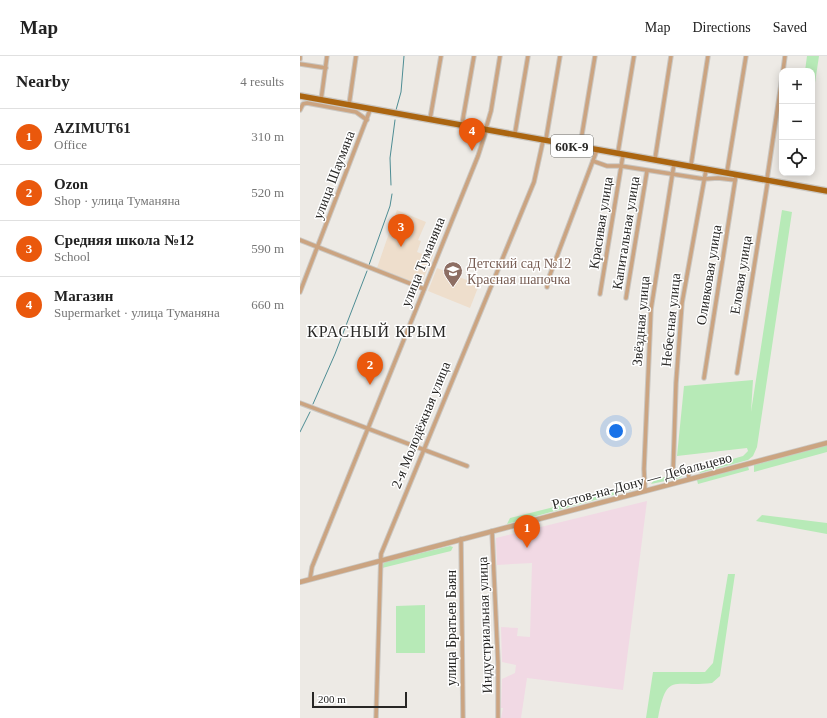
<!DOCTYPE html>
<meta charset="utf-8">
<style>
:root{--surface:#fff;--page:#f2f2f2;--text:#222;--muted:#767676;--line:#e0e0e0;--accent:#ea580c}
body{margin:0;font-family:Georgia,serif;background:var(--page);color:var(--text)}
.controls{position:absolute;right:12px;top:12px;display:grid;overflow:hidden;border-radius:8px;box-shadow:0 2px 10px #0003}
.controls button{width:36px;height:36px;display:grid;place-items:center;padding:0;border:0;border-bottom:1px solid var(--line);background:var(--surface);color:var(--text);font:20px sans-serif}
.scale{position:absolute;left:12px;bottom:10px;width:95px;box-sizing:border-box;padding-left:4px;border:2px solid #282725;border-top:0;font-size:11px;line-height:14px;white-space:nowrap;color:#282725;-webkit-text-stroke:3px #fff;paint-order:stroke}
.you{position:absolute;left:316px;top:375px;width:14px;height:14px;margin:-10px;border:3px solid #fff;border-radius:50%;background:#1a73e8;box-shadow:0 0 0 6px #1a73e833}
.badge{display:grid;place-items:center;width:26px;height:26px;border-radius:50%;background:var(--accent);color:#fff;font-size:13px;font-weight:700}
.pin{position:absolute;translate:-50% -33px;filter:drop-shadow(0 1px 2px #0008)}
.pin::after{content:'';position:absolute;top:21px;width:14px;height:12px;background:inherit;clip-path:polygon(0 0,100% 0,50% 100%)}
.list{margin:0;padding:0;list-style:none}
h2{display:flex;justify-content:space-between;align-items:center;height:52px;margin:0;padding:0 16px;font-size:17px}
h2 small{font-size:13px;font-weight:400;color:var(--muted)}
.list li{display:grid;grid-template-columns:26px 1fr auto;gap:12px;align-items:center;box-sizing:border-box;height:56px;padding:0 16px;border-top:1px solid var(--line)}
.list b{display:block;font-size:15px;white-space:nowrap}
.list p{margin:0;font-size:13px;white-space:nowrap;color:var(--muted)}
.list em{font-size:13px;font-style:normal;color:var(--muted)}
.icon{flex:none;width:22px;height:22px;fill:none;stroke:currentColor;stroke-width:2;stroke-linecap:round;stroke-linejoin:round}
.map{position:relative;flex:none;width:527px;height:662px;overflow:hidden}
header{display:flex;align-items:center;gap:24px;box-sizing:border-box;height:56px;padding:0 20px;background:var(--surface);border-bottom:1px solid var(--line)}
header strong{font-size:19px}
nav{display:flex;gap:22px;margin-inline-start:auto;font-size:14px}
main{display:flex}
aside{flex:1;background:var(--surface)}
.map>svg:first-child{display:block}
.commercial{fill:#f1d9e4}
.education{fill:#eedecc}
.green{fill:#b7eab7}
.lines{fill:none;stroke-linecap:round;stroke-linejoin:round}
.stream{stroke:#4e8d94;stroke-width:1}
.minor-casing{stroke:#cac7c2;stroke-width:5.5}
.tertiary-casing{stroke:#cac7c2;stroke-width:6}
.primary-casing{stroke:#cac7c2;stroke-width:8}
.minor{stroke:#cba481;stroke-width:3.5}
.tertiary{stroke:#cba481;stroke-width:4.5}
.primary{stroke:#ab6510;stroke-width:5.5}
.labels{text-anchor:middle;dominant-baseline:central;stroke-width:3;stroke-linejoin:round;paint-order:stroke}
.shield{fill:#fff;stroke:#686866;stroke-width:1}
.shield-label{font-size:13px;font-weight:bold;fill:#282725}
.street-label{font-size:14px;fill:#282725;stroke:#fff}
.education-label{font-size:14px;fill:#785e54;stroke:#fff;text-anchor:start}
.quarter-label{font-size:16px;letter-spacing:1px;fill:#282725;stroke:#fff}
</style>
<header>
<strong>Map</strong>
<nav><a>Map</a><a>Directions</a><a>Saved</a></nav>
</header>
<main>
<aside>
<h2>Nearby<small>4 results</small></h2>
<ul class="list">
<li><span class="badge">1</span><div><b>AZIMUT61</b><p>Office</p></div><em>310 m</em></li>
<li><span class="badge">2</span><div><b>Ozon</b><p>Shop · улица Туманяна</p></div><em>520 m</em></li>
<li><span class="badge">3</span><div><b>Средняя школа №12</b><p>School</p></div><em>590 m</em></li>
<li><span class="badge">4</span><div><b>Магазин</b><p>Supermarket · улица Туманяна</p></div><em>660 m</em></li>
</ul>
</aside>
<div class="map">
<svg width="527" height="662" viewBox="0 0 527 662">
<rect width="100%" height="100%" fill="#edeae5"/>
<path class="commercial" d="M347 445 323 634 227 622 221 662H201L203 652H201L202 623 215 617 216 609 202 606 201 571 218 572 217 580 230 581 232 507 197 509 196 482Z"/>
<g class="education">
<path d="M97 154 126 166 118 184 121 185 117 196 125 199 126 196 133 199 121 229 77 212Z"/>
<path d="M137 212 179 229 170 252 128 235Z"/>
</g>
<g class="green">
<path d="M507 0H519L512 47V15H505Z"/>
<path d="M482 154 492 156 457 391 453 400 448 404 400 417 398 413 443 400 448 395 447 392 377 400 384 330 453 324 451 356Z"/>
<path d="M527 389V396L454 416V409Z"/>
<path d="M448 410 449 414 398 428 397 424Z"/>
<path d="M380 417 383 419 380 422 351 428 354 424Z"/>
<path d="M330 432H339L207 468 210 462Z"/>
<path d="M462 459 527 467V478L456 465Z"/>
<path d="M150 490 153 491 151 495 82 512 84 506Z"/>
<path d="M428 518H435L420 620 412 627C373 632 367 615 358 662H346L353 616H405L413 607Z"/>
<path d="M125 549V597H96V550Z"/>
</g>
<g class="lines">
<g class="stream">
<path d="M96 54 101 36 104 0"/>
<path d="M91 129 90 102 95 64"/>
<path d="M69 209 90 150 92 138"/>
<path d="M13 348 35 298 67 215"/>
<path d="M0 376 10 356"/>
</g>
<g class="minor-casing">
<g id="minor">
<path d="M0 3V0"/>
<path d="M0 8 26 12"/>
<path d="M483 15 485 0"/>
<path d="M21 44 27 0"/>
<path d="M49 49 56 0"/>
<path d="M0 54 3 48 7 47 56 56 67 64"/>
<path d="M130 63 141 0"/>
<path d="M162 68 174 0"/>
<path d="M186 72 191 55 200 0"/>
<path d="M215 77 228 0"/>
<path d="M246 83 260 0"/>
<path d="M280 90 295 0"/>
<path d="M318 96 334 0"/>
<path d="M355 103 371 0"/>
<path d="M293 105 307 110H321L404 123 418 122 435 124"/>
<path d="M391 109 408 0"/>
<path d="M427 116 446 0"/>
<path d="M467 123 482 22"/>
<path d="M0 184 124 233"/>
<path d="M247 231 248 224 297 94"/>
<path d="M0 236 70 54"/>
<path d="M300 238 323 99"/>
<path d="M326 242 347 115"/>
<path d="M437 317 468 124"/>
<path d="M404 322 436 119"/>
<path d="M0 347 167 410"/>
<path d="M389 423 388 414 373 417 376 327 382 247 406 114"/>
<path d="M345 435 344 413 351 253 374 108"/>
<path d="M192 475 198 607V662"/>
<path d="M161 483 163 662"/>
<path d="M10 523 12 511 178 100 186 75"/>
<path d="M76 662 81 498 234 126 243 85"/>
</g>
</g>
<g class="tertiary-casing">
<path id="tertiary" d="M0 526 527 387"/>
</g>
<g class="primary-casing">
<path id="primary" d="M0 40 527 135"/>
</g>
<use href="#minor" class="minor"/>
<use href="#tertiary" class="tertiary"/>
<use href="#primary" class="primary"/>
</g>
<defs>
<g id="school-pin" transform="scale(1)"><path d="M0 17L-7.5 6A9.5 9.5 0 1 1 7.5 6Z" fill="#8d6e63" stroke="#fff"/><path d="M0-5L7-2L0 1L-7-2ZM-4 1L0 2.5L4 1V4Q0 6-4 4Z" fill="#fff"/></g>
</defs>
<g fill-rule="evenodd">
<use href="#school-pin" x="153" y="215"/>
</g>
<g class="labels">
<rect class="shield" x="251" y="79" width="42" height="22" rx="3"/>
<g class="shield-label">
<text x="272" y="90">60К-9</text>
</g>
<g class="street-label">
<text transform="translate(34 119) rotate(-69)">улица Шаумяна</text>
<text transform="translate(301 167) rotate(-81)">Красивая улица</text>
<text transform="translate(326 177) rotate(-81)">Капитальная улица</text>
<text transform="translate(123 206) rotate(-68)">улица Туманяна</text>
<text transform="translate(409 219) rotate(-81)">Оливковая улица</text>
<text transform="translate(441 219) rotate(-81)">Еловая улица</text>
<text transform="translate(371 264) rotate(-84)">Небесная улица</text>
<text transform="translate(341 265) rotate(-85)">Звёздная улица</text>
<text transform="translate(121 369) rotate(-68)">2-я Молодёжная улица</text>
<text transform="translate(342 425) rotate(-15)">Ростов-на-Дону — Дебальцево</text>
<text transform="translate(185 569) rotate(-92)">Индустриальная улица</text>
<text transform="translate(151 572) rotate(-90)">улица Братьев Баян</text>
</g>
<g class="education-label">
<text x="167" y="207">Детский сад №12<tspan x="167" dy="16">Красная шапочка</tspan></text>
</g>
<g class="quarter-label">
<text x="77" y="275">КРАСНЫЙ КРЫМ</text>
</g>
</g>
</svg>
<div class="controls">
<button>+</button>
<button>−</button>
<button><svg class="icon" aria-label="locate" viewBox="0 0 24 24"><circle cx="12" cy="12" r="6"/><path d="M12 2v4M12 18v4M2 12h4M18 12h4"/></svg></button>
</div>
<div class="scale">200 m</div>
<div class="you"></div>
<div class="pin badge" style="left:227px;top:492px">1</div>
<div class="pin badge" style="left:70px;top:329px">2</div>
<div class="pin badge" style="left:101px;top:191px">3</div>
<div class="pin badge" style="left:172px;top:95px">4</div>
</div>
</main>
